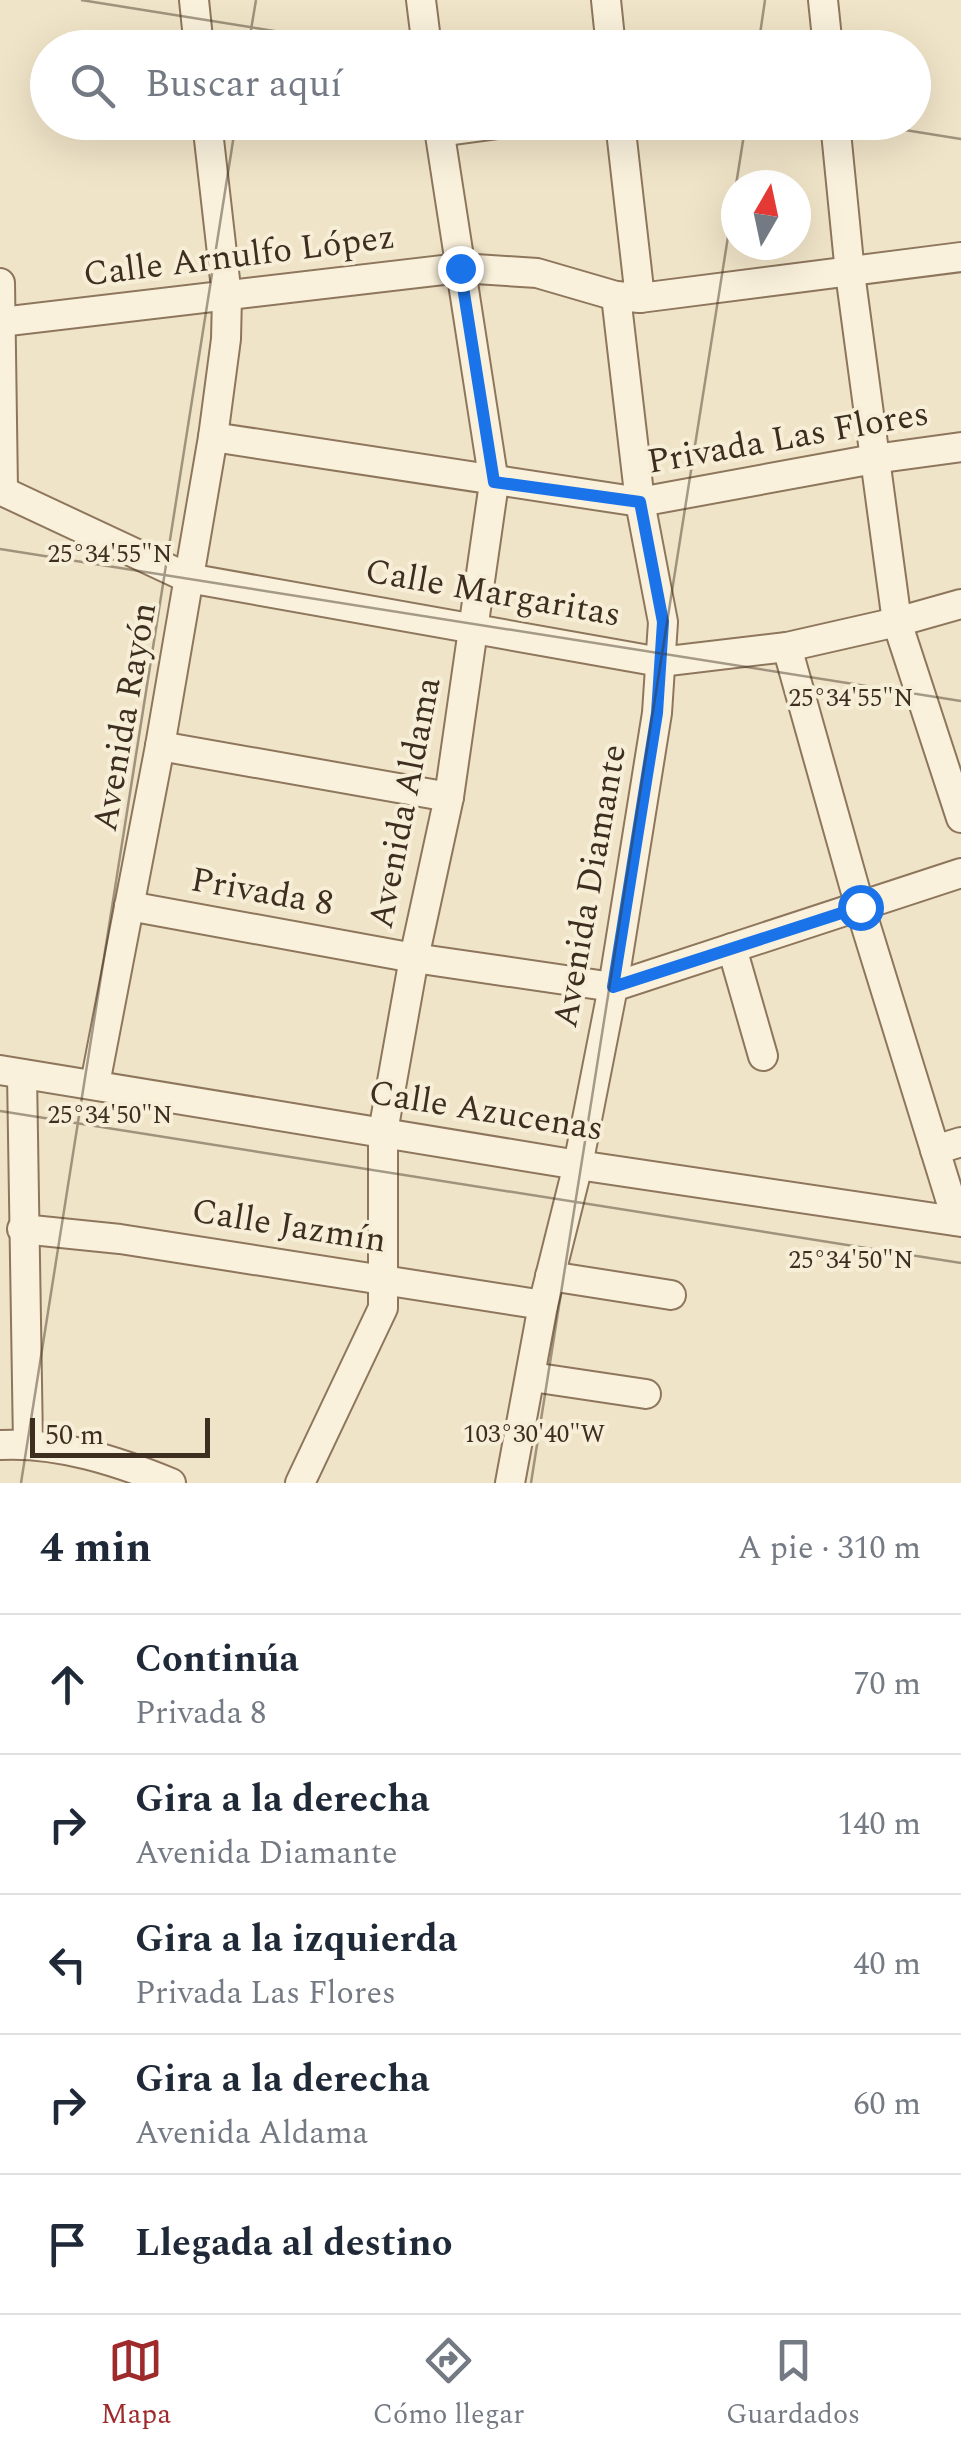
<!DOCTYPE html>
<html lang="es">
<meta charset="utf-8">
<style>
:root{--surface:#fff;--page:#f2f2f3;--text:#1f2937;--muted:#747a83;--line:#e0e1e3;--accent:#9e2a2b}
body{margin:0;font-family:Spectral,serif;background:var(--page);color:var(--text)}
.compass{position:absolute;left:721px;top:170px;width:90px;height:90px;border-radius:50%;background:var(--surface);box-shadow:0 10px 40px #0002;rotate:9deg}
.scale{position:absolute;left:30px;bottom:25px;width:180px;box-sizing:border-box;padding-left:10px;border:5px solid #3d2e20;border-top:0;font-size:28px;line-height:35px;white-space:nowrap;color:#3d2e20;-webkit-text-stroke:8px #f7eed8;paint-order:stroke}
.stop{position:absolute;width:30px;height:30px;margin:-22px;border:8px solid #1a73e8;border-radius:50%;background:#fff}
.stop.end{background:#1a73e8;border-color:#fff;box-shadow:0 2px 10px #0008}
.list{margin:0;padding:0;list-style:none}
h2{display:flex;justify-content:space-between;align-items:center;height:130px;margin:0;padding:0 40px;font-size:42px}
h2 small{font-size:32px;font-weight:400;color:var(--muted)}
.list li{display:grid;grid-template-columns:65px 1fr auto;gap:30px;align-items:center;box-sizing:border-box;height:140px;padding:0 40px;border-top:2px solid var(--line)}
.list b{display:block;font-size:38px;white-space:nowrap}
.list p{margin:0;font-size:32px;white-space:nowrap;color:var(--muted)}
.list em{font-size:32px;font-style:normal;color:var(--muted)}
.icon{flex:none;width:55px;height:55px;fill:none;stroke:currentColor;stroke-width:2;stroke-linecap:round;stroke-linejoin:round}
.map{position:relative;flex:none;width:961px;height:1483px;overflow:hidden}
.search{position:absolute;background:var(--surface);box-shadow:0 10px 40px #0002;left:30px;right:30px;top:30px;height:110px;display:flex;align-items:center;gap:25px;box-sizing:border-box;padding:0 35px;border-radius:55px;color:var(--muted);font-size:38px}
.sheet{height:830px;background:var(--surface)}
nav{display:flex;justify-content:space-around;align-items:center;box-sizing:border-box;height:140px;border-top:2px solid var(--line);background:var(--surface);font-size:28px;color:var(--muted)}
nav a{display:grid;justify-items:center;gap:5px}
nav .on{color:var(--accent)}
.map>svg:first-child{display:block}
.lines{fill:none;stroke-linecap:round;stroke-linejoin:round}
.minor-casing{stroke:#8d765c;stroke-width:32}
.minor{stroke:#faf1dc;stroke-width:28}
.route{stroke:#1a73e8;stroke-width:12}
.ticks{fill:none;stroke:#3d2e20;stroke-width:2.5;stroke-opacity:0.45}
.labels{text-anchor:middle;dominant-baseline:central;stroke-width:8;stroke-linejoin:round;paint-order:stroke}
.street-label{font-size:35px;fill:#3d2e20;stroke:#f7eed8}
.ticks-label{font-size:25px;text-anchor:middle;fill:#3d2e20;stroke:#f7eed8;stroke-width:8;stroke-linejoin:round;paint-order:stroke}
</style>
<div class="map">
<svg width="961" height="1483" viewBox="0 0 961 1483">
<rect width="100%" height="100%" fill="#f0e4c8"/>
<g class="lines">
<g class="minor-casing">
<g id="minor">
<path d="M194 0 199 48"/>
<path d="M421 0 427 48"/>
<path d="M606 0 611 48"/>
<path d="M823 0 828 48"/>
<path d="M620 122 640 298"/>
<path d="M835 122 850 273 897 622 961 818"/>
<path d="M621 127 649 122"/>
<path d="M439 132 513 122"/>
<path d="M0 283 3 490"/>
<path d="M0 322 460 268 537 273 616 296 640 298 961 257"/>
<path d="M213 437 640 502 874 459 961 447"/>
<path d="M0 490 188 578 660 662 787 647 897 622 961 604"/>
<path d="M787 647 860 907 957 1221"/>
<path d="M160 746 449 797"/>
<path d="M129 906 414 958 613 987 961 873"/>
<path d="M732 948 763 1056"/>
<path d="M0 1070 578 1165 961 1222"/>
<path d="M22 1074 28 1444"/>
<path d="M95 1084 160 746 213 437 226 339 227 297 207 122"/>
<path d="M935 1150 961 1142"/>
<path d="M22 1229 120 1239 543 1305"/>
<path d="M550 1276 671 1295"/>
<path d="M532 1377 646 1394"/>
<path d="M0 1445C59 1442 117 1461 171 1483"/>
<path d="M300 1483 383 1308V1132L414 958 449 797 494 483 438 122"/>
<path d="M510 1483 543 1305 578 1165 613 987 657 713 663 622 640 502 616 296"/>
</g>
</g>
<use href="#minor" class="minor"/>
</g>
<g class="lines">
<path class="route" d="M460 268 494 482 640 502 663 622 657 713 613 987 860 907"/>
</g>
<path class="ticks" d="M81 0 381 48M248 48 256 0M758 48 765 0M855 122 961 139M736 185 746 122M0 549 961 701M0 1111 961 1263M21 1483 236 122M531 1483 736 186"/>
<g class="labels">
<g class="street-label">
<text transform="translate(239 256) rotate(-7)">Calle Arnulfo López</text>
<text transform="translate(788 438) rotate(-10)">Privada Las Flores</text>
<text transform="translate(493 593) rotate(10)">Calle Margaritas</text>
<text transform="translate(125 717) rotate(-80)">Avenida Rayón</text>
<text transform="translate(405 803) rotate(-79)">Avenida Aldama</text>
<text transform="translate(590 886) rotate(-80)">Avenida Diamante</text>
<text transform="translate(262 892) rotate(10)">Privada 8</text>
<text transform="translate(486 1111) rotate(9)">Calle Azucenas</text>
<text transform="translate(289 1226) rotate(9)">Calle Jazmín</text>
</g>
</g>
<g class="ticks-label">
<text x="110" y="562">25°34'55"N</text>
<text x="851" y="706">25°34'55"N</text>
<text x="110" y="1123">25°34'50"N</text>
<text x="851" y="1268">25°34'50"N</text>
<text x="534" y="1442">103°30'40"W</text>
</g>
</svg>
<svg class="compass" viewBox="-18 -18 36 36"><path d="M0-13l5 13h-10z" fill="#e53935"/><path d="M0 13l5-13h-10z" fill="#747a83"/></svg>
<div class="scale">50 m</div>
<div class="stop" style="left:860px;top:907px"></div>
<div class="stop end" style="left:460px;top:268px"></div>
<div class="search"><svg class="icon" aria-label="search" viewBox="0 0 24 24"><circle cx="10" cy="10" r="6"/><path d="M15 15l6 6"/></svg>Buscar aquí</div>
</div>
<section class="sheet">
<h2>4 min<small>A pie · 310 m</small></h2>
<ul class="list">
<li><svg class="icon" aria-label="ahead" viewBox="0 0 24 24"><path d="M12 20V5M6 11l6-6 6 6"/></svg><div><b>Continúa</b><p>Privada 8</p></div><em>70 m</em></li>
<li><svg class="icon" aria-label="right" viewBox="0 0 24 24"><path d="M7 20v-9h11M14 6l5 5-5 5"/></svg><div><b>Gira a la derecha</b><p>Avenida Diamante</p></div><em>140 m</em></li>
<li><svg class="icon" aria-label="left" viewBox="0 0 24 24"><path d="M17 20v-9H6M10 6l-5 5 5 5"/></svg><div><b>Gira a la izquierda</b><p>Privada Las Flores</p></div><em>40 m</em></li>
<li><svg class="icon" aria-label="right" viewBox="0 0 24 24"><path d="M7 20v-9h11M14 6l5 5-5 5"/></svg><div><b>Gira a la derecha</b><p>Avenida Aldama</p></div><em>60 m</em></li>
<li><svg class="icon" aria-label="arrive" viewBox="0 0 24 24"><path d="M6 21V4h12l-3 4 3 4H6"/></svg><div><b>Llegada al destino</b></div></li>
</ul>
</section>
<nav>
<a class="on"><svg class="icon" aria-label="map" viewBox="0 0 24 24"><path d="M3 6l6-2 6 2 6-2v14l-6 2-6-2-6 2zM9 4v14M15 6v14"/></svg>Mapa</a>
<a><svg class="icon" aria-label="directions" viewBox="0 0 24 24"><path d="M12 3l9 9-9 9-9-9zM9 14v-3h6M13 9l2 2-2 2"/></svg>Cómo llegar</a>
<a><svg class="icon" aria-label="saved" viewBox="0 0 24 24"><path d="M7 4h10v16l-5-4-5 4z"/></svg>Guardados</a>
</nav>
